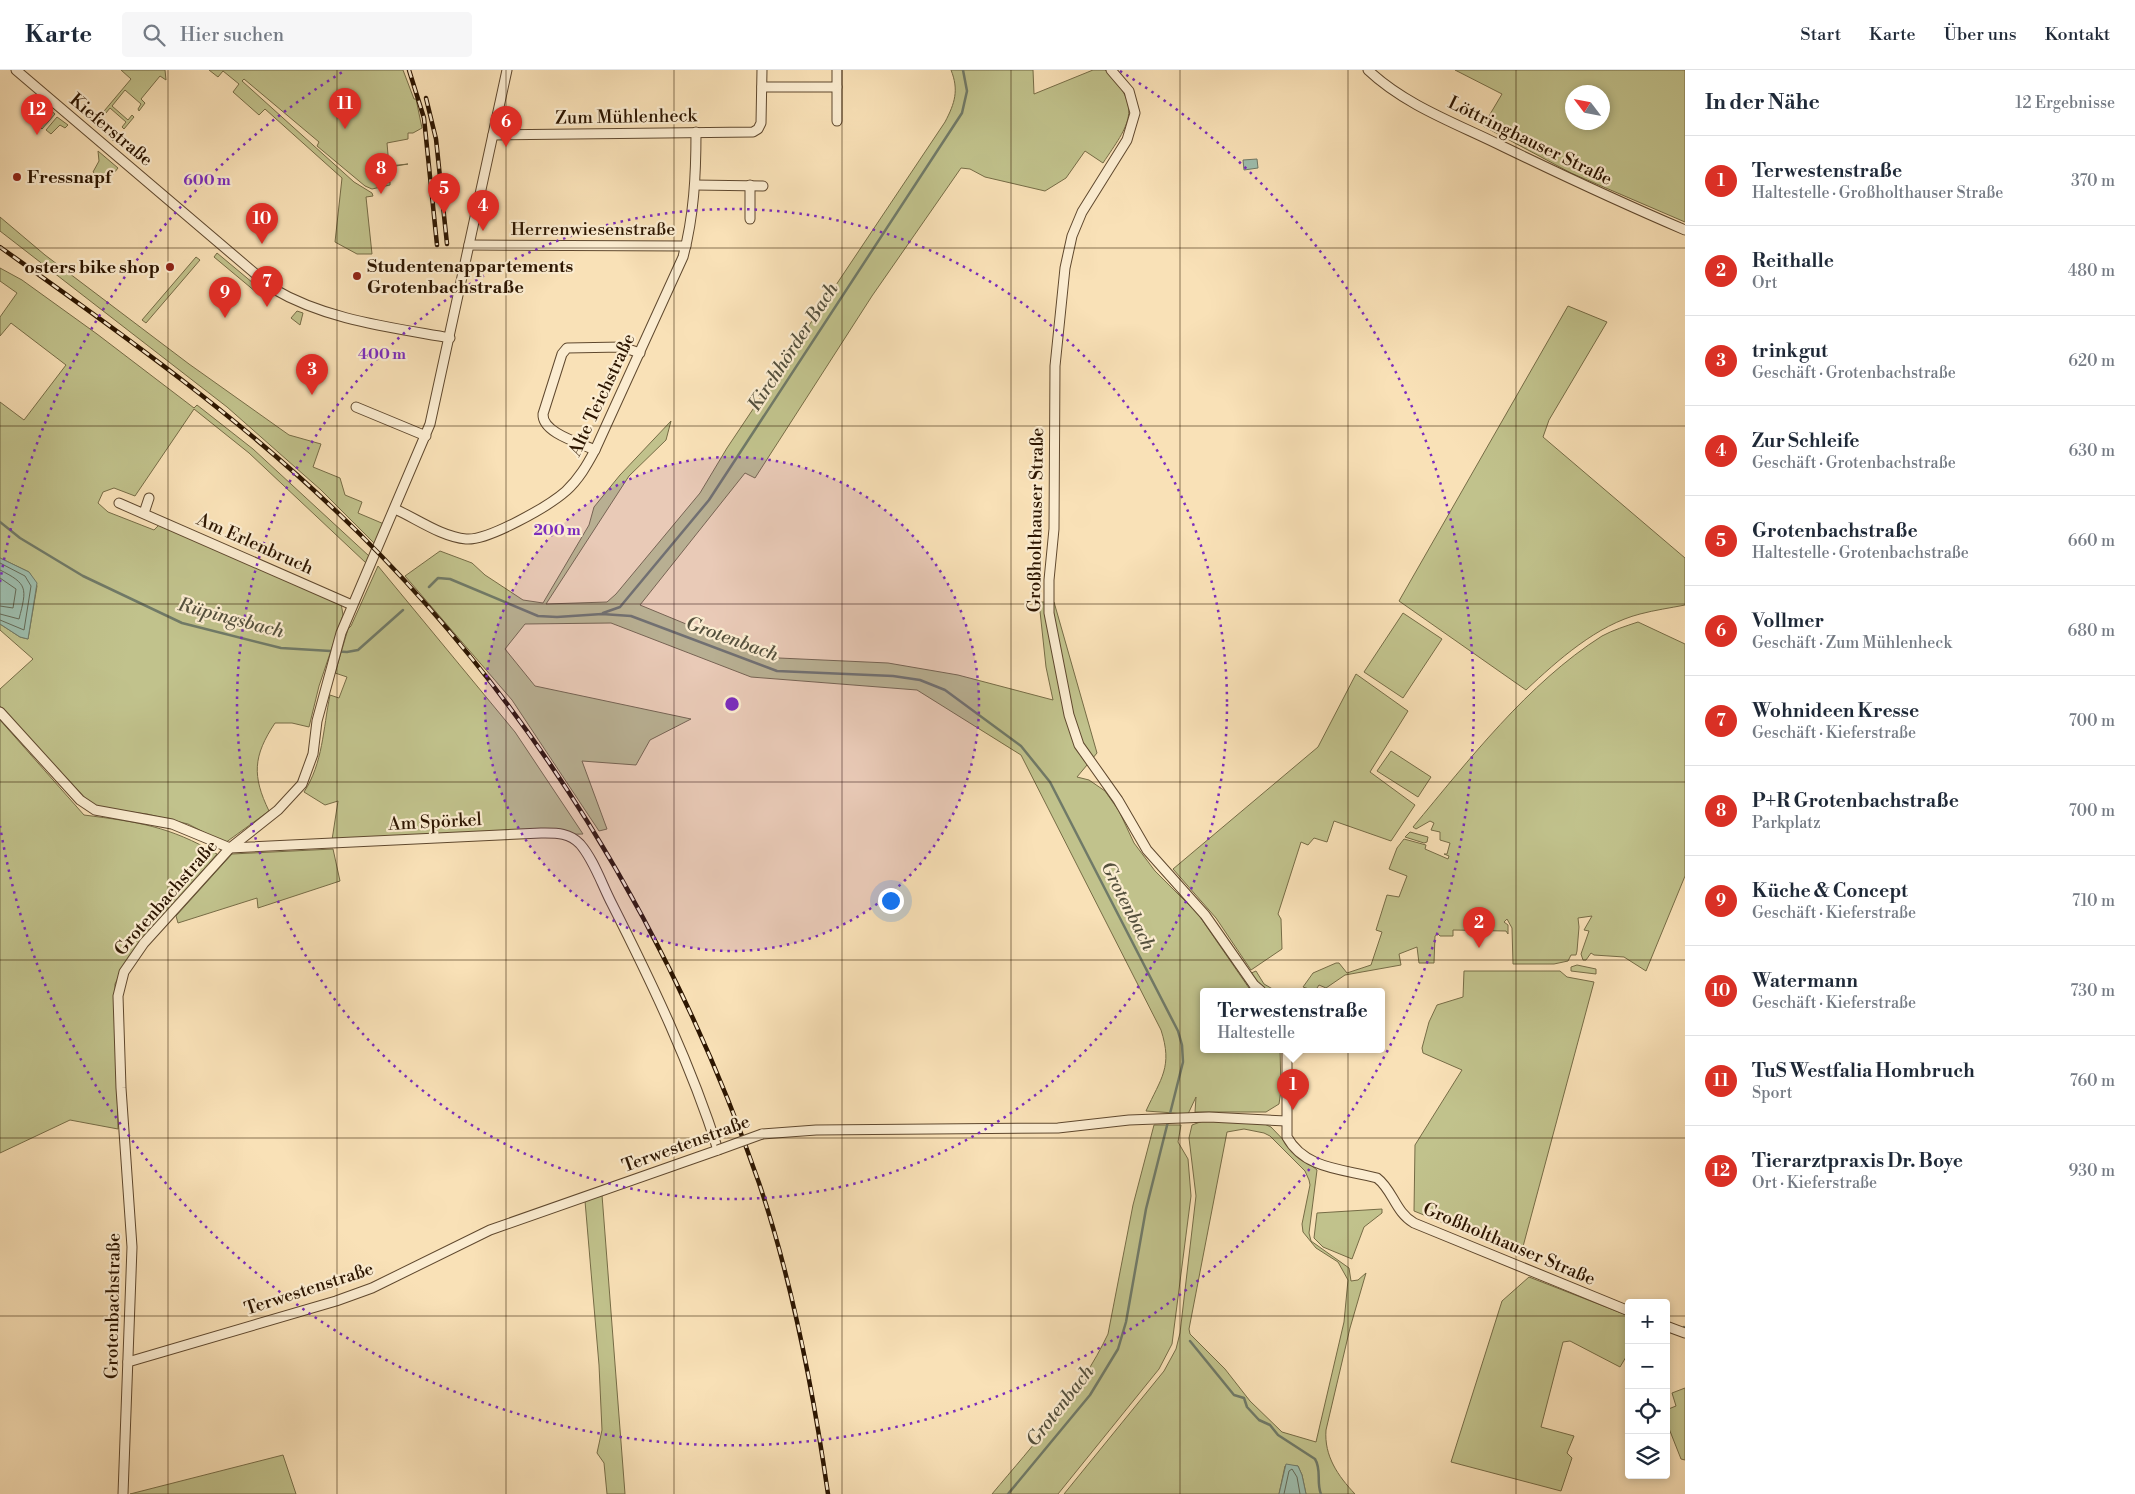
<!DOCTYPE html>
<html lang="de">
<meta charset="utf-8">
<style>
:root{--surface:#fff;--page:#f6f6f7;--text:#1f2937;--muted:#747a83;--line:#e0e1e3;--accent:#d93025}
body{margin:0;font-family:"Libre Bodoni",serif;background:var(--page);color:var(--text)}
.controls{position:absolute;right:15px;bottom:15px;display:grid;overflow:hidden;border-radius:5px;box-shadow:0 2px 8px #0003}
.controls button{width:45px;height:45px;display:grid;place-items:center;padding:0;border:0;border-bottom:1px solid var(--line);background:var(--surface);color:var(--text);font:25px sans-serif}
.compass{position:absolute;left:1565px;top:15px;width:45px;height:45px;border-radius:50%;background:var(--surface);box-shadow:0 2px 8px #0003;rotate:302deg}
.you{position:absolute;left:890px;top:830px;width:18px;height:18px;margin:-12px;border:4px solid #fff;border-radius:50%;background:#1a73e8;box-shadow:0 0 0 8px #1a73e833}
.badge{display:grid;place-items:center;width:32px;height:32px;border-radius:50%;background:var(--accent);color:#fff;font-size:16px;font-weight:700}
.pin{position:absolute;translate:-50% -41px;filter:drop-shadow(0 1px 2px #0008)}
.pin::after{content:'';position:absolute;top:26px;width:18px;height:15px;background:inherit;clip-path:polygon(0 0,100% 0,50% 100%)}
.popup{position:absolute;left:1200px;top:918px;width:185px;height:65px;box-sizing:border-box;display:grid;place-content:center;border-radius:5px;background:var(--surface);filter:drop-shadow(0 1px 4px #0005);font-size:16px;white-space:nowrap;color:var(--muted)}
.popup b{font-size:19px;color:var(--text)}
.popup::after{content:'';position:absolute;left:50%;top:100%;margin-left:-10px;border:10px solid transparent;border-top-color:var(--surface)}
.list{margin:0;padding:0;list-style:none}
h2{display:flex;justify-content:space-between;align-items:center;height:65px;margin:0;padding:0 20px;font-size:21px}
h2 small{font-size:16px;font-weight:400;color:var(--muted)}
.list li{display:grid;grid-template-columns:32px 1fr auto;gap:15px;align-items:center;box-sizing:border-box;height:90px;padding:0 20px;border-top:1px solid var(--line)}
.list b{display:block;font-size:19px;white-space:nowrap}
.list p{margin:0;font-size:16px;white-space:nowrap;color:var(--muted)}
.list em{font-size:16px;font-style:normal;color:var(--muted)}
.icon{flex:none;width:28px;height:28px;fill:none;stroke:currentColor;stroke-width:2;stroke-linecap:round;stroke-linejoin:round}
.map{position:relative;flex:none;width:1685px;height:1424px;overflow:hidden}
header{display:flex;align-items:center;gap:30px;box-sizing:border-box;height:70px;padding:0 25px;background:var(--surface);border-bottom:1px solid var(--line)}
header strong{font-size:24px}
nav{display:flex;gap:28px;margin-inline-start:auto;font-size:18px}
.search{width:350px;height:45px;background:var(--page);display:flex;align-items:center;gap:12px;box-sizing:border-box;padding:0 18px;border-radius:5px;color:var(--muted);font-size:19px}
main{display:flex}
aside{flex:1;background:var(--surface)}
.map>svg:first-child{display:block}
.green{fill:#c1c28c;stroke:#766c46;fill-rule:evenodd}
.water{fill:#9ebeae;stroke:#707a68}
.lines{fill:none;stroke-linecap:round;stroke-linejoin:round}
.shore{stroke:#656a57;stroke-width:1}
.stream{stroke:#707a68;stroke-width:2.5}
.minor-casing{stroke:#5f482e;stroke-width:11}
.minor{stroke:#fbecd0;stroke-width:9}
.rail-casing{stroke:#2c1500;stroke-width:4.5}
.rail{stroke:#fbecd0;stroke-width:2.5;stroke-dasharray:8;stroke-linecap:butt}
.minor-bridge-casing{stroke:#5f482e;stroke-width:11;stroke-linecap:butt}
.minor-bridge{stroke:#fbecd0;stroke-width:9}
.grid{fill:none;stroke:#2c1500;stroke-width:1;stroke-opacity:0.55}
.ring{fill:none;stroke:#7b2cbf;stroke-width:2.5;stroke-dasharray:2.5 5}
.poi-dot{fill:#8f2418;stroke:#fbecd0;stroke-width:2}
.labels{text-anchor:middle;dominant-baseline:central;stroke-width:4.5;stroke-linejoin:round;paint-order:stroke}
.street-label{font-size:18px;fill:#2c1500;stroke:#fbecd0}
.poi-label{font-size:18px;font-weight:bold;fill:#2c1500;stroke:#fbecd0;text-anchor:start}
.water-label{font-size:19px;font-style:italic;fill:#54503d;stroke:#fbecd0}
.centre{fill:#7b2cbf;stroke:#fbecd0;stroke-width:2.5}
.ring-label{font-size:15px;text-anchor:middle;font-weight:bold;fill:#7b2cbf;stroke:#fbecd0;stroke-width:4.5;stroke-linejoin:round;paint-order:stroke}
</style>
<header>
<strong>Karte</strong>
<div class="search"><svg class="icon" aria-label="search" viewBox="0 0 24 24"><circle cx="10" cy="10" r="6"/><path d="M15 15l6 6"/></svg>Hier suchen</div>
<nav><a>Start</a><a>Karte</a><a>Über uns</a><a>Kontakt</a></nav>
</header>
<main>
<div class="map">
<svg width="1685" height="1424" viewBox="0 0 1685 1424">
<rect width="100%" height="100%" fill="#f9e1b7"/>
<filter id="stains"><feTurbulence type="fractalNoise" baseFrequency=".004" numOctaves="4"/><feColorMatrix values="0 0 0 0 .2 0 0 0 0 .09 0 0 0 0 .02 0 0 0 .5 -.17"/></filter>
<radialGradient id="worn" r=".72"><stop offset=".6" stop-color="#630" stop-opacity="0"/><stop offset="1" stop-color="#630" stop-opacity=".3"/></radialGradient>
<g class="green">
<path d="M121 0H165L166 10 160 6 141 29 145 33 139 41 138 39 141 34 125 20 112 36 128 50 132 45 134 47 124 59 122 57 126 52 110 38 97 54 113 68 119 64 113 71 94 53 131 9Z"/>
<path d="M209 0H403L414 29H416L422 58 413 63H408V69L387 73 389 96 408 94 390 97V100L384 101V113L390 112V115L372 119 365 116 317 76 319 72 244 9 242 11 354 112 372 123 373 126 366 127 372 184H357L335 172 342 108 265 39 259 45 233 22 239 14 223 1 218 7Z"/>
<path d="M951 0H1033L1034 24 1093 0H1105C1144 38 1129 54 1103 93L1085 81 1066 108 1045 121 985 107 970 99 961 98 872 226 755 408 745 403 640 535 749 580 779 588 888 593 958 605 1053 630 1046 597 1039 532H1054L1097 683 1077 707 1089 710 1105 721 1119 741 1134 773 1155 801 1198 844 1251 921H1204V979H1280L1281 1020 1279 1034 1266 1042H1195L1196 1027 1188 1044 1146 1041C1161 1008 1173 997 1161 960L1021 685 917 620 751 607 611 553 525 554 505 579 535 616 691 649 650 670 636 695 582 691 607 759 599 761 512 630 405 506 440 481 472 493 485 505 523 530 543 533 589 455 594 437 620 405 671 351 666 370 629 406 546 534 607 532 616 524 700 423 727 378 945 52C955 33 959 20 951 0Z"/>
<path d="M1455 0H1685V152L1571 103 1483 56 1502 24ZM1572 22H1602V52H1572Z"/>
<path d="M43 34 55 44 42 59 30 49Z"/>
<path d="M57 47 68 55 65 58 60 55 51 64 46 60Z"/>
<path d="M98 81 118 98 106 113 93 102 99 91Z"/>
<path d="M0 147 45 185 189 294 289 365 321 374 313 397 340 408 345 425 362 432 358 443 384 454 375 474 321 420 227 337 0 161Z"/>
<path d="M217 183 259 218 256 222 214 187Z"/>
<path d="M196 187 200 190 146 253 142 250Z"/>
<path d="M0 198 22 210 97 264 194 338 197 335 253 379 369 486 366 493 249 383 194 339 135 426 114 418 103 422 98 433 108 442 154 460 159 455 341 533 343 545 319 616 309 657 292 653H275C253 686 252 706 269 741L225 773 188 754 147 744 99 738 86 729 0 636V619L33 589 0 560V554L20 567 28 569 37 516 29 502 0 488V332L24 350 66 295 11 253 0 266V247L17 223 0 211Z"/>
<path d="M1568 236 1607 252 1549 350 1543 367 1685 488V535C1670 538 1655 540 1640 544 1597 555 1558 590 1526 620L1399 531Z"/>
<path d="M297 241 303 243 300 255 291 248Z"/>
<path d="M378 496 515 662 583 764 332 770 338 731 325 735 304 722C323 693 323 659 330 625L339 628 347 607 335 603 348 559 351 556Z"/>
<path d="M1403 543 1442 569 1403 628 1364 602Z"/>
<path d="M1638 552 1685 574V806L1646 901 1624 887 1594 885 1591 883 1586 890H1583L1581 884 1589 861 1584 860 1592 846 1578 848 1579 857 1577 881 1576 885H1571L1568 891 1554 894H1513L1512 858 1507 849 1504 852 1508 855V864L1506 861 1453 860V866H1440L1438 864 1435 866 1434 893H1419L1417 877 1399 884 1401 895 1345 905 1326 918 1319 915 1315 921 1303 917 1313 903 1336 893H1339L1347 903 1371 895 1382 862 1376 860 1387 825 1399 827 1407 806 1389 799 1397 778 1404 769 1426 775 1425 779 1448 789 1449 786 1444 784H1447L1450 773 1440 770V762L1431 760 1434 753 1430 751 1416 759 1413 757C1468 691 1528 613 1602 566 1613 560 1626 556 1638 552Z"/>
<path d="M1356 604 1408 641 1370 702 1415 735 1391 771 1334 751 1327 772 1314 768 1308 775 1301 772 1278 844 1281 849 1282 879 1251 900 1216 848 1173 799 1318 677Z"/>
<path d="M0 650 84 745C138 752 169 756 217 784L129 886 115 914 118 1059 70 1050 0 1083Z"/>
<path d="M1391 681 1431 707 1418 727 1377 701Z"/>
<path d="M1410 762 1428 767 1427 772 1424 773 1405 767Z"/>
<path d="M333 779 340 811 258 838 257 828 178 853 176 846 232 784Z"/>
<path d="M1577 895 1596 899V904L1571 901V897Z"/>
<path d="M1256 901 1264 914 1276 921H1265L1249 904Z"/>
<path d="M1464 901H1560L1567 907 1594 912 1521 1184 1414 1141 1415 1075 1462 1000 1423 983 1422 978 1429 952 1437 935 1463 927Z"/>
<path d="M1203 1051 1260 1052 1271 1057 1295 1082 1317 1100 1309 1163 1311 1171 1349 1198 1351 1211 1358 1210 1366 1203 1350 1258 1326 1360C1324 1386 1338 1406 1355 1424H1306L1302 1405 1298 1396H1285L1279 1424H1064L1164 1301 1176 1279 1180 1263 1196 1126 1189 1068 1192 1055ZM1244 1059 1264 1063 1270 1066 1305 1101 1309 1110 1310 1115 1302 1154 1303 1162 1316 1178 1338 1192 1348 1210 1344 1252 1316 1372 1282 1362 1250 1331 1225 1299 1190 1264 1189 1259 1227 1062Z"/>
<path d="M1154 1055H1181L1178 1072 1188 1089 1191 1126 1172 1274 1159 1299 1058 1424H992C1034 1374 1080 1323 1108 1264L1133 1135Z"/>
<path d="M602 1125 625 1424H607L604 1393 597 1383 602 1360 599 1295 585 1131Z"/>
<path d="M1382 1139V1143L1364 1157 1352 1189 1323 1177 1314 1168 1317 1143Z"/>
<path d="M1529 1207 1629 1246V1282L1620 1297 1570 1271 1563 1272 1541 1357 1574 1366 1567 1383 1572 1388 1561 1421 1451 1392 1502 1231Z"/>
<path d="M1685 1318V1390L1681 1389 1666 1351V1340L1676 1336 1672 1323Z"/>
<path d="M283 1385 296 1424H130Z"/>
</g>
<g class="water">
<path d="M1257 89 1258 98 1244 100 1243 90Z"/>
<path d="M0 488 29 502 37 513 28 569 20 567 0 554Z"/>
<path d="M1286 1394 1298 1396 1302 1405 1306 1424H1279Z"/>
</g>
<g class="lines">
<g class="shore">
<path d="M0 493 25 506 31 516 24 560 0 550"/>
<path d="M0 500C28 514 27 518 19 549L0 544"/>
<path d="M0 508 16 519 13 538 0 536"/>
<path d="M1284 1424 1289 1401 1292 1399 1297 1407 1300 1424"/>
</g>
<g class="stream">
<path d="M0 452 20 468 83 506 182 553 281 578 347 582 358 580 403 540"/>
<path d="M429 517 438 508 450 509 538 546 557 547 602 544 631 546 777 601 893 606 920 610 945 620 1021 676 1050 712 1178 961 1182 975 1183 992 1146 1139 1126 1252 1118 1279 1090 1325 1008 1424"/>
<path d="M603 543 620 537 709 430 962 43 967 21 963 0"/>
<path d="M1684 1257 1685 1258"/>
<path d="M1190 1271 1234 1325 1244 1328 1247 1337 1259 1350 1270 1355 1278 1365 1315 1389C1322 1400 1316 1413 1321 1424"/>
</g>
<g class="minor-casing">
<g id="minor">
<path d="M16 0 272 218C326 250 389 257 450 268"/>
<path d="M1111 0 1129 21 1135 43 1127 70 1082 142 1072 166 1065 198 1055 296 1054 459 1049 510V543L1069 645 1079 675 1118 730 1147 780 1205 845 1254 915 1261 921"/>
<path d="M1368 0C1406 36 1458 54 1504 77 1564 106 1624 134 1685 160"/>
<path d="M762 17H837V0"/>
<path d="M837 17V51"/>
<path d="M493 65 753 62 758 59 761 53 762 0"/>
<path d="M695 115 763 116"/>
<path d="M750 115V149"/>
<path d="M469 175 686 176"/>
<path d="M356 337 426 366"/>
<path d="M595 380C580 373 542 363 543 344L562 284 567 278 622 277 640 283"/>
<path d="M119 433 352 535"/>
<path d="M395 439C417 449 442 467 466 469 488 471 549 436 566 421 579 409 587 395 595 380L683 187C694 146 696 105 696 62"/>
<path d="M144 443 149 428"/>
<path d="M0 642 80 730 95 740 172 754 230 778 541 763C555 763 569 762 580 774 594 790 602 815 612 834 652 913 691 995 718 1080L490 1160 372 1218 336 1231 128 1292"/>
<path d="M1287 979V1067C1305 1100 1345 1099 1377 1108 1393 1120 1395 1142 1414 1153L1629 1241"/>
<path d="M762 1064 816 1060 1058 1058 1129 1050 1209 1047 1286 1051"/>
<path d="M1666 1256 1685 1263"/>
<path d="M123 1424 132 1177 121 1018 118 926 124 902 144 873 230 778 278 740 302 714 313 684 317 651 341 563 430 354 507 0"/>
</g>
</g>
<use href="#minor" class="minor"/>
<g class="rail-casing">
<g id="rail">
<path d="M409 0 424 48 437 175"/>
<path d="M426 28 436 69 447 174"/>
<path d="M0 177C116 260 233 342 336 441 530 625 672 862 759 1113 793 1214 813 1319 828 1424"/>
</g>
</g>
<use href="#rail" class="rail"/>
<g class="minor-bridge-casing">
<path id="minor-bridge" d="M718 1080 762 1064"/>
</g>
<use href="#minor-bridge" class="minor-bridge"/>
</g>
<path class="grid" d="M168 0V1424M337 0V1424M506 0V1424M674 0V1424M842 0V1424M1011 0V1424M1180 0V1424M1348 0V1424M1516 0V1424M0 178H1685M0 356H1685M0 534H1685M0 712H1685M0 890H1685M0 1068H1685M0 1246H1629M1666 1246H1685"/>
<circle cx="732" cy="634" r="247" fill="#7b2cbf" fill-opacity=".12"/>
<g class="ring">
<circle cx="732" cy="634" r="247"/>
<circle cx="732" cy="634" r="495"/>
<path d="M0 512A742 742 0 0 1 344 1M1120 1A742 742 0 1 1 0 756"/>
</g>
<g class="poi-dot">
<circle cx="17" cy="107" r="5"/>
<circle cx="170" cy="197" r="5"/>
<circle cx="357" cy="206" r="5"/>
</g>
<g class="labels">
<g class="street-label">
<text transform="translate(626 47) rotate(-1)">Zum Mühlenheck</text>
<text transform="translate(111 60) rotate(40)">Kieferstraße</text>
<text transform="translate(1530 71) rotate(26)">Löttringhauser Straße</text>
<text x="593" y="159">Herrenwiesenstraße</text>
<text transform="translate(602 325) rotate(-65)">Alte Teichstraße</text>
<text transform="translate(1036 450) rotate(-89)">Großholthauser Straße</text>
<text transform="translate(255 474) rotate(24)">Am Erlenbruch</text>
<text transform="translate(435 752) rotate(-3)">Am Spörkel</text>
<text transform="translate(166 828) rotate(-49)">Grotenbachstraße</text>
<text transform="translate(686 1074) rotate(-20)">Terwestenstraße</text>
<text transform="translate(1509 1174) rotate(23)">Großholthauser Straße</text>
<text transform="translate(309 1219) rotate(-18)">Terwestenstraße</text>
<text transform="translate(113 1236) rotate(-89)">Grotenbachstraße</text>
</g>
<g class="poi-label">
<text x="27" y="107">Fressnapf</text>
<text x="367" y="196">Studentenappartements<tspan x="367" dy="21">Grotenbachstraße</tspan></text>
<text x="160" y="197" text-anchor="end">osters bike shop</text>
</g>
<g class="water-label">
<text transform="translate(793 277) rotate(-57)">Kirchhörder Bach</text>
<text transform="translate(231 548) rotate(15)">Rüpingsbach</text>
<text transform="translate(732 569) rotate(20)">Grotenbach</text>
<text transform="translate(1128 836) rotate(63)">Grotenbach</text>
<text transform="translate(1060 1336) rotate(-52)">Grotenbach</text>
</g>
</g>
<circle cx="732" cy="634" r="8" class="centre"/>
<g class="ring-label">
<text x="207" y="115">600 m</text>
<text x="382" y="289">400 m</text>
<text x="557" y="465">200 m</text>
</g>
<rect width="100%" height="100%" filter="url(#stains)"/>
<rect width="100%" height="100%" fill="url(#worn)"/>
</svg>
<div class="controls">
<button>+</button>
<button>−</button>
<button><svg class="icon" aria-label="locate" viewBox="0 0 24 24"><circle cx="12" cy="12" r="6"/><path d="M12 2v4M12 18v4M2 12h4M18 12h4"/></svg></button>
<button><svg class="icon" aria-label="layers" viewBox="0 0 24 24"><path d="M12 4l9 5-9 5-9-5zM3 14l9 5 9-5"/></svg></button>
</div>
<svg class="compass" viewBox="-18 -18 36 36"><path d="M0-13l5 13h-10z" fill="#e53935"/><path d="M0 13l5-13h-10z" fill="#747a83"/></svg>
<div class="you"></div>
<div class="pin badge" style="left:1293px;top:1040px">1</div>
<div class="popup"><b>Terwestenstraße</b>Haltestelle</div>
<div class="pin badge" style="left:1479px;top:878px">2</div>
<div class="pin badge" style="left:312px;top:325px">3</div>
<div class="pin badge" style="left:483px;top:161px">4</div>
<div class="pin badge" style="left:444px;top:144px">5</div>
<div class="pin badge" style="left:506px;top:77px">6</div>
<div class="pin badge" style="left:267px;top:237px">7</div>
<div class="pin badge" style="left:381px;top:124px">8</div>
<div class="pin badge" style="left:225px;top:248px">9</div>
<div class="pin badge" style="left:262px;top:174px">10</div>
<div class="pin badge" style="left:345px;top:59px">11</div>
<div class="pin badge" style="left:37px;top:65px">12</div>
</div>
<aside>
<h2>In der Nähe<small>12 Ergebnisse</small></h2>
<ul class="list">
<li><span class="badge">1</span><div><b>Terwestenstraße</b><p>Haltestelle · Großholthauser Straße</p></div><em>370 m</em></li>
<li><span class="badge">2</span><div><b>Reithalle</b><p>Ort</p></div><em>480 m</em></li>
<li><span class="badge">3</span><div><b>trinkgut</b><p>Geschäft · Grotenbachstraße</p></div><em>620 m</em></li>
<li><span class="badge">4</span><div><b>Zur Schleife</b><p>Geschäft · Grotenbachstraße</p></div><em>630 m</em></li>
<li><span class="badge">5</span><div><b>Grotenbachstraße</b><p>Haltestelle · Grotenbachstraße</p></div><em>660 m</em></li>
<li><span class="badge">6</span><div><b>Vollmer</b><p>Geschäft · Zum Mühlenheck</p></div><em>680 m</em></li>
<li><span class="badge">7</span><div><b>Wohnideen Kresse</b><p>Geschäft · Kieferstraße</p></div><em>700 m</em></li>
<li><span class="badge">8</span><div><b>P+R Grotenbachstraße</b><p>Parkplatz</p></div><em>700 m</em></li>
<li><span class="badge">9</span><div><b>Küche &amp; Concept</b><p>Geschäft · Kieferstraße</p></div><em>710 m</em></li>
<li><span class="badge">10</span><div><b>Watermann</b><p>Geschäft · Kieferstraße</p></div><em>730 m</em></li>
<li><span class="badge">11</span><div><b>TuS Westfalia Hombruch</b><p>Sport</p></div><em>760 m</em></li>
<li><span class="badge">12</span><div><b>Tierarztpraxis Dr. Boye</b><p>Ort · Kieferstraße</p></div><em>930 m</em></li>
</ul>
</aside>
</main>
